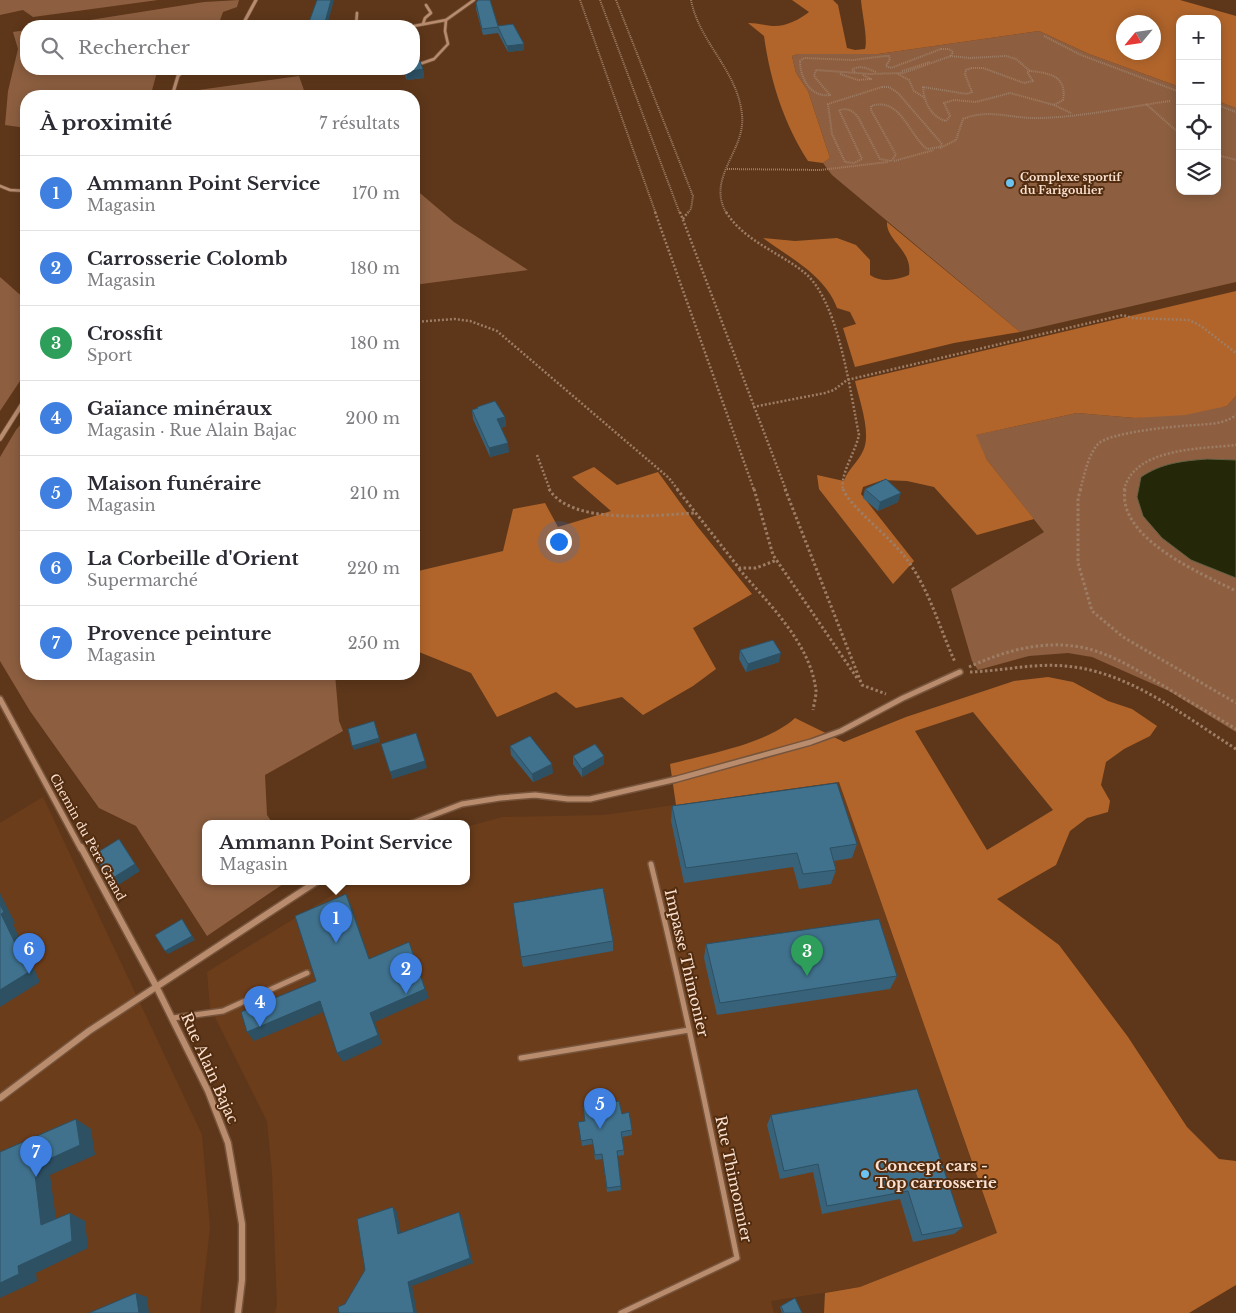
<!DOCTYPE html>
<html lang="fr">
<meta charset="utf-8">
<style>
:root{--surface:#fff;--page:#f7f7f7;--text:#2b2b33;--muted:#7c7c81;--line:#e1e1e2;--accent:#d93025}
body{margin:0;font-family:"Libre Baskerville",serif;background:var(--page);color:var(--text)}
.controls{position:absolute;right:15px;top:15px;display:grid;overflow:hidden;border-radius:10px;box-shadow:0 2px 12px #0003}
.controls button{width:45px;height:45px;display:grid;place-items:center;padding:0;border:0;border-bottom:1px solid var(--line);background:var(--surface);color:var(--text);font:25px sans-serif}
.compass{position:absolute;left:1116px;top:15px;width:45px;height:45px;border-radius:50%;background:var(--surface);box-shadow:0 2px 12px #0003;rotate:241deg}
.you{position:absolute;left:558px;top:541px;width:18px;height:18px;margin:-12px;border:4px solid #fff;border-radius:50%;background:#1a73e8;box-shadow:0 0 0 8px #1a73e833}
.badge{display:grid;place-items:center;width:32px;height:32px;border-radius:50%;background:var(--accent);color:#fff;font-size:16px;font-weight:700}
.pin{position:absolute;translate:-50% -41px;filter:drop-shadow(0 1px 2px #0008)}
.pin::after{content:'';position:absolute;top:26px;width:18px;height:15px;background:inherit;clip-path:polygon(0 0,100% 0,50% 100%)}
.popup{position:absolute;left:202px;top:820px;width:268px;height:65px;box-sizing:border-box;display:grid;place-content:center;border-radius:10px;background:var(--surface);filter:drop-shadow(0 1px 4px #0005);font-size:16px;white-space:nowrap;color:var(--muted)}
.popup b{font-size:19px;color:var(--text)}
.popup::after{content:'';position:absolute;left:50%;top:100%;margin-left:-10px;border:10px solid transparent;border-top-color:var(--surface)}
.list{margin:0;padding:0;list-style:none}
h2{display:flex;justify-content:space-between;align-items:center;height:65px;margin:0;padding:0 20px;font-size:21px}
h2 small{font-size:16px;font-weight:400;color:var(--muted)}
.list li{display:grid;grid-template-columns:32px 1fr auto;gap:15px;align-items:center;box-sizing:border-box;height:75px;padding:0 20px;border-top:1px solid var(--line)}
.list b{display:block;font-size:19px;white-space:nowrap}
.list p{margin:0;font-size:16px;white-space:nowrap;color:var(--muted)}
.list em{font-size:16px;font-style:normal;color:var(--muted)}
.icon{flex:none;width:28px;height:28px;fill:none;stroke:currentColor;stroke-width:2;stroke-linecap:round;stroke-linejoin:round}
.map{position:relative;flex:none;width:1236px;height:1313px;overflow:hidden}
.search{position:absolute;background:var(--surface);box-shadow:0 2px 12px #0003;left:20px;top:20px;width:400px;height:55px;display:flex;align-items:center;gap:12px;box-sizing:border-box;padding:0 18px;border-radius:20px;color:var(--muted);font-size:19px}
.panel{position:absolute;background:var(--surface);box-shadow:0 2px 12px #0003;left:20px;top:90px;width:400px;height:590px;border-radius:20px}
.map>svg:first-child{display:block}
.built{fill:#6b3d1b}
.green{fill:#8d5f40}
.forest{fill:#b1652b;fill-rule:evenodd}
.water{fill:#242809;stroke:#646045}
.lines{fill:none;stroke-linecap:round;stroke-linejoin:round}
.lane-far1-casing{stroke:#76543b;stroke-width:4}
.lane-casing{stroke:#76543b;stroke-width:8}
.street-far3-casing{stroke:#76543b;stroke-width:4.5}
.street-far2-casing{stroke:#76543b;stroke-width:5.5}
.street-far1-casing{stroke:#76543b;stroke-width:8}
.street-casing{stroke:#76543b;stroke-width:9}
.path-far2{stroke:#9e7d65;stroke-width:2;stroke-dasharray:1 1;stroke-linecap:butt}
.path-far1{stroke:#9e7d65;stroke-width:2.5;stroke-dasharray:2 2;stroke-linecap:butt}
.path{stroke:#9e7d65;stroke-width:3;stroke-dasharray:2.5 2.5;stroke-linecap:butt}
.lane-far1{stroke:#b98c6e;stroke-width:2.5}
.lane{stroke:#b98c6e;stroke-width:5}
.street-far3{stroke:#b98c6e;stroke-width:3}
.street-far2{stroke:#b98c6e;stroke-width:4}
.street-far1{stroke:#b98c6e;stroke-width:5}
.street{stroke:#b98c6e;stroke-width:6}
.wall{fill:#37627a}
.shaded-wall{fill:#2d5063}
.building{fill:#40728e;stroke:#2d5063}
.poi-dot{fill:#6cc3f2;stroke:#522c0f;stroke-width:2}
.labels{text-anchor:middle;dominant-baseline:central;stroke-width:4;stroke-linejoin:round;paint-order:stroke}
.far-poi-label{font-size:11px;font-weight:bold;fill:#fae1d1;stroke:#522c0f;text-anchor:start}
.street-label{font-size:12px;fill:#fae1d1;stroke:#522c0f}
.near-street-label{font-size:15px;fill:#fae1d1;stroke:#522c0f}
.near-poi-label{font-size:15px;font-weight:bold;fill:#fae1d1;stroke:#522c0f;text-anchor:start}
</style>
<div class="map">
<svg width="1236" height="1313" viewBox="0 0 1236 1313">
<rect width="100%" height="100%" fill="#5e371a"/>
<g class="built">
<path d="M839 782 997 1234 860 1287 771 1301 774 1313H275L277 1305 272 1173 267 1121 210 1007 207 972 354 882H466V827L502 817 604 815Z"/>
<path d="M43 797 202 1135 210 1228 200 1313H0V823Z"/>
</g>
<g class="green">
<path d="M0 0H158L33 17 23 10 0 15Z"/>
<path d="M239 0 237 7 223 12 218 26H52L204 2Z"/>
<path d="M26 30V69H160L157 72 151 94 147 96H26V128L5 125 8 91 18 49 13 32Z"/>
<path d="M1039 31 1089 54 1180 87V191H1217V101L1236 108V282L1020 332 832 175 823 163 830 158 808 91 796 73 792 56 798 54H878Z"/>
<path d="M299 76 306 96H183L184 92Z"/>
<path d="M414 188 454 222 528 270 414 285Z"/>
<path d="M0 277 26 300V372L0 411Z"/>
<path d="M1236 396V732L1169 691 1092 657 1068 653 1029 656 978 670 972 661 951 589 1044 532 987 460 975 435 1077 413 1135 418 1227 406Z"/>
<path d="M26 418V674H335L339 721 343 731 265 775 267 815 273 824H206V882H286L207 936 136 826 99 808 30 711 0 661V457L16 430Z"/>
</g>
<g class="forest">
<path d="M792 0H833L838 5 847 48 855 50 865 49C868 39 862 13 861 0H1180L1236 16V108L1217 101V19H1180V87L1089 54 1039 31 878 54H798L792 56 796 73 808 91 830 158 823 163 808 161C784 124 770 80 764 36L748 23C757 23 763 25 772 26 785 27 799 20 809 12ZM1154 22V52H1124V22Z"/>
<path d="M887 222 1020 332 954 343 855 367 843 328 856 324 850 312 837 308C825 275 790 258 763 238L795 241 837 238 856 245 870 260V275C881 283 897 280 909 275 913 250 886 241 887 222Z"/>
<path d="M1236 291V396L1227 406 1185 415 1135 418 1077 413 976 435 987 460 1034 519 977 535 934 487 907 481 883 480 863 487 861 494 914 561 893 584 819 489 817 475 844 481C848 469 858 462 863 451 872 434 859 399 855 381Z"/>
<path d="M594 467 617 485 658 472 697 526 752 594 693 628 716 669 693 686 643 715 622 697 576 708 556 692 497 717 471 673 414 650V572L503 551 513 509 545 503 558 527 611 511 572 477Z"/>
<path d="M1048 677 1073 682 1108 701 1132 709 1157 726 1150 736 1124 749 1106 762 1101 785 1110 801 1108 812 1087 818 1070 831 1056 865 997 899 1059 945 1128 1037 1187 1127 1219 1159 1236 1161V1285L1189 1313H824L825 1293 860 1287 997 1233 839 782 676 805 670 764C707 754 767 744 795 718L844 742 906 717 1014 681ZM973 712 1053 810 987 850 915 731Z"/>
</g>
<path class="water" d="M1207 459 1236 460V578L1191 560 1162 538 1143 516 1137 497 1141 477C1162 463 1182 461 1207 459Z"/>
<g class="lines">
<g class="lane-far1-casing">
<g id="lane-far1">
<path d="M423 24 425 18 431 13 426 5"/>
<path d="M356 26 357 13"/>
<path d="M414 26 446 20 474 0"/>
<path d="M414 66 434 59 448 44 445 31 446 20"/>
<path d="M0 186 10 190 26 191"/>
</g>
</g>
<g class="lane-casing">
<g id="lane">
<path d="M173 1018 223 1011 307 973"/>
<path d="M521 1058 689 1030"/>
<path d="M621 1313 737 1258C710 1126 683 995 651 864"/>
</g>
</g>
<g class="street-far3-casing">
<g id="street-far3">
<path d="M242 26 256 0"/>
<path d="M172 96 178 76 185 69"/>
</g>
</g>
<g class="street-far2-casing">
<path id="street-far2" d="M0 439 26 398"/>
</g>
<g class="street-far1-casing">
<g id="street-far1">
<path d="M0 699 81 849"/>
<path d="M410 824 462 804 500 798 535 795 568 799H590L677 779 811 742 841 731 903 698 960 672"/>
</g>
</g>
<g class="street-casing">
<g id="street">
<path d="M81 847 156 986 208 1091 228 1143 242 1224V1280L238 1313"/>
<path d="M0 1098 89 1031 316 882"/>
</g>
</g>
<g class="path-far2">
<path d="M580 0 656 214"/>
<path d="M600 0 680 214"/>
<path d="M616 0 693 196 691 209 687 214"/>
<path d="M691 0C699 42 738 71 742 115 746 151 705 178 727 214"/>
<path d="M1044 36 1081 55 1180 92"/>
<path d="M941 49H949L953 52 951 56 903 73 870 74 816 70 814 76 830 95C811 98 800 78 800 61L804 58 853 60 885 56H889L890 59 886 66 891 68Z"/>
<path d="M950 56 970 58 1006 56 1016 59 1030 71"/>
<path d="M971 68H983L1024 83 1033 81 1027 72 1030 71C1050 73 1067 76 1063 100L1054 105 1010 93 976 102 954 100 944 103 950 116 946 121C931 117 924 102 923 87L967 94 972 92 965 74 966 70Z"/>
<path d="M902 71 930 62"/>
<path d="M855 72 852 70C860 64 868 69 876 72"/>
<path d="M840 74 858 80 871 79 863 75"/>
<path d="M898 74 909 80 914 91 925 98"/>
<path d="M882 87H889L898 93 942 144 940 147 927 149C909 135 900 96 871 106V110L896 155 891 161 880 159 858 117C852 110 848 108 839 110L862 159 854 163 845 162 832 134 828 104Z"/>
<path d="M1146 104 1180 134"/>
<path d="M1054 105 1071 113"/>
<path d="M1217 105 1236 112"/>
<path d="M940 148 956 140 963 119C989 108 1012 119 1039 118 1083 117 1127 107 1170 101"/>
<path d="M1217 155 1236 160"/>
<path d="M894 161 934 150"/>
<path d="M727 169 820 170 888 162"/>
</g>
<g class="path-far1">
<path d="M655 212 754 490"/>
<path d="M680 212 786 490"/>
<path d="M726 212C744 241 779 252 805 273 839 302 850 392 859 435 855 453 840 474 843 490"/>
<path d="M683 219 688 212"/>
<path d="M414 322 455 319 470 321 497 331 669 478 678 490"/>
<path d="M753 407 825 393 834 390 847 380 1123 315 1132 318 1189 320 1201 326 1236 353"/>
<path d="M537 455 550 490"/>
<path d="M1080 490C1085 474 1087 457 1098 444 1110 432 1177 426 1196 425 1209 424 1225 424 1236 415"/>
<path d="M1124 490C1134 447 1202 449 1236 445"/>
</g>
<g class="path">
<path d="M549 489C571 526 658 515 695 513"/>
<path d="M677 489 739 568H756L777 560"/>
<path d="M754 489 773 555 857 678"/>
<path d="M785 489 862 685 886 694"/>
<path d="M843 489C851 508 890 537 905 557 929 588 939 627 955 662"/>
<path d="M1081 489 1078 498V563L1092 611 1123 637 1236 703"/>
<path d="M1125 489C1117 538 1200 573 1236 591"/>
<path d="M739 569C768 603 811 644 816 691 816 697 814 704 813 710"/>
<path d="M969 667C1004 651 1042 640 1080 647 1112 653 1140 672 1167 688 1190 702 1213 715 1236 729"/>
<path d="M970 672C1002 671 1034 663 1065 666 1129 671 1184 716 1236 749"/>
</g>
<use href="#lane-far1" class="lane-far1"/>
<use href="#lane" class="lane"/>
<use href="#street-far3" class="street-far3"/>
<use href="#street-far2" class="street-far2"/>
<use href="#street-far1" class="street-far1"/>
<use href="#street" class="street"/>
</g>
<g class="wall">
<path d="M476 3 498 26 524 44V50L508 52 498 33 483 35 476 9Z"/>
<path d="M417 59 423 69 424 78 407 80 402 69H414Z"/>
<path d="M477 407 505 417 506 426 501 428 509 452 490 457 473 419 472 410 477 408Z"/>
<path d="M865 489 898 502 878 511 863 498Z"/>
<path d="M740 650 779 662 746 672 739 659Z"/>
<path d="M510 746 553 773 533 782 511 755Z"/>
<path d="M573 756 604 764 582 777 573 764Z"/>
<path d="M672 806 857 844 852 858 834 861 836 870 831 884 799 889 793 867 684 883 671 821Z"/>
<path d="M613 941V951L523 967 521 957Z"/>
<path d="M706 944 897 976 890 989 717 1015 704 958Z"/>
<path d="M917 1089 963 1227 954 1234 913 1242 900 1199 822 1214 813 1172 780 1179 767 1125 771 1115Z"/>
<path d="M622 1114 632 1130V1135L622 1137 624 1150V1155L617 1156 621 1190 607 1192 603 1159 595 1160 593 1144 582 1146 578 1122Z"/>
<path d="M781 1306 802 1313H782L780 1307Z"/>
</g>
<g class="shaded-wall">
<path d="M331 0H334L327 26H324Z"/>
<path d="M524 44V50L508 52 507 46Z"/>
<path d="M416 53 417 62 414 63V54Z"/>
<path d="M423 69 424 78 407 80 406 72Z"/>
<path d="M505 417 506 426 498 429 497 419Z"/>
<path d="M508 443 509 452 490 457 489 448Z"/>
<path d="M901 493 898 502 878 511 880 502Z"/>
<path d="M781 653 779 662 746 672 748 664Z"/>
<path d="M379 738 380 742 354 750 352 746Z"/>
<path d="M604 756V764L582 777V769Z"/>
<path d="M425 761 427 768 392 779 390 772Z"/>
<path d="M552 764 553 773 533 782 532 774Z"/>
<path d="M119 839 140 871 114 888 108 881Z"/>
<path d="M0 893 15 923 13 924 40 982 0 1007Z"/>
<path d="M346 894 351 905 373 969 369 959Z"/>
<path d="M182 919 195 940 168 954 165 951Z"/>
<path d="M409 942 429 998 375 1022 382 1044 343 1062 337 1053 370 1013Z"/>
<path d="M320 1001 326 1011 254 1041 247 1032Z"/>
<path d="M76 1119 91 1129 95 1155 50 1175 58 1233 41 1225 34 1166Z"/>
<path d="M393 1207 397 1212 402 1239 398 1234Z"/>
<path d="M459 1212 462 1217 473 1263 412 1286 417 1313H414L408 1282Z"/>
<path d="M70 1213 85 1221 88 1248 36 1273 37 1281 0 1298V1283L18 1266Z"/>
<path d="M136 1293 147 1297 149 1313H139Z"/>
</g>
<g class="building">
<path d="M317 0H331L324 26H311L309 22Z"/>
<path d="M478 0H490L498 26 513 24 524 44 507 46 498 27 482 29 476 3Z"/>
<path d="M419 59 423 69 406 72 405 69H414V60Z"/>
<path d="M495 401 505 417 497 419 508 443 489 448 472 410 478 408 477 407Z"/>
<path d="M886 479 901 493 880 502 865 489Z"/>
<path d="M773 640 781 653 748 664 740 650Z"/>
<path d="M374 721 379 738 352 746 348 729Z"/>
<path d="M416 733 425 761 390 772 381 744Z"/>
<path d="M530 736 552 764 532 774 510 746Z"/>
<path d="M595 744 604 756 582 769 573 756Z"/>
<path d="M837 783 857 844 830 848 836 870 803 874 797 853 686 868 672 806Z"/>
<path d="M119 839 135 864 108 881 95 854Z"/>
<path d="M603 888 613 941 521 957 513 903Z"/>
<path d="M346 894 369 959 409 942 425 989 370 1013 378 1035 337 1053 320 1001 247 1032 241 1012 316 981 295 916Z"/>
<path d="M0 905 4 912 1 914 29 972 0 990Z"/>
<path d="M182 919 192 936 165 951 155 935Z"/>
<path d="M879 919 897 976 720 1003 706 944Z"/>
<path d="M917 1089 963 1227 922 1235 908 1191 827 1206 818 1164 784 1171 771 1115Z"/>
<path d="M619 1101 622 1114 629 1112 632 1130 621 1132 624 1150 617 1151 621 1186 607 1188 602 1154 595 1155 592 1139 581 1141 578 1122 585 1121 583 1107Z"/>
<path d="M76 1119 80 1145 34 1166 41 1225 70 1213 72 1241 18 1266 19 1274 0 1283V1152Z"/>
<path d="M393 1207 398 1234 459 1212 470 1258 408 1282 414 1313H339L338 1307 345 1304 365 1270 357 1219Z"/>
<path d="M136 1293 139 1313H89Z"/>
<path d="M795 1298 802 1313H784L781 1306Z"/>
</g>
<g class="poi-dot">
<circle cx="1010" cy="183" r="5"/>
<circle cx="865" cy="1174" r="5"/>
</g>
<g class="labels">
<g class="far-poi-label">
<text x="1020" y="177">Complexe sportif<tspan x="1020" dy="13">du Farigoulier</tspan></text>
</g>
<g class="street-label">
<text transform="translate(88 837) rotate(61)">Chemin du Père Grand</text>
</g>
<g class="near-street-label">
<text transform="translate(687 963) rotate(77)">Impasse Thimonier</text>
<text transform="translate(210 1068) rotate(66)">Rue Alain Bajac</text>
<text transform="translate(734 1179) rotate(78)">Rue Thimonnier</text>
</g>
<g class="near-poi-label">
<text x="875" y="1165">Concept cars -<tspan x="875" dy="17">Top carrosserie</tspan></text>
</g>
</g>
</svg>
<div class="controls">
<button>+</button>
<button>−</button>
<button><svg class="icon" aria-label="locate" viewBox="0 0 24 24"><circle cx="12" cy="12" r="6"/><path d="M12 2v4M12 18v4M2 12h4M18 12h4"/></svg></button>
<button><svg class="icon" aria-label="layers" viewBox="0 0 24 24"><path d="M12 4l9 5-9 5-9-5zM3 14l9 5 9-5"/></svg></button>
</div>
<svg class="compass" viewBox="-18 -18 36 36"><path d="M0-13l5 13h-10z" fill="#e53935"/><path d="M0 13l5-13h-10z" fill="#7c7c81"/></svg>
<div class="you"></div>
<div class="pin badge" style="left:336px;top:943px;background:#3f7fe0">1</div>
<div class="popup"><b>Ammann Point Service</b>Magasin</div>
<div class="pin badge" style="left:406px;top:994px;background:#3f7fe0">2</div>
<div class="pin badge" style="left:807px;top:976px;background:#2e9e5b">3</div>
<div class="pin badge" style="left:260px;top:1027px;background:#3f7fe0">4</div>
<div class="pin badge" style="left:600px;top:1129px;background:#3f7fe0">5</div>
<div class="pin badge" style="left:29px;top:974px;background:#3f7fe0">6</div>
<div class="pin badge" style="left:36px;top:1177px;background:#3f7fe0">7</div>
<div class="search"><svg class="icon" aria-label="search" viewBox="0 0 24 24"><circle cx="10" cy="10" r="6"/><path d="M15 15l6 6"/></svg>Rechercher</div>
<section class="panel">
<h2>À proximité<small>7 résultats</small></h2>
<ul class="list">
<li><span class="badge" style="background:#3f7fe0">1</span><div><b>Ammann Point Service</b><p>Magasin</p></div><em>170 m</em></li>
<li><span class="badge" style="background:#3f7fe0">2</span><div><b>Carrosserie Colomb</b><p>Magasin</p></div><em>180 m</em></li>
<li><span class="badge" style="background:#2e9e5b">3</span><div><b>Crossfit</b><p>Sport</p></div><em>180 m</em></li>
<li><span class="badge" style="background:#3f7fe0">4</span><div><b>Gaïance minéraux</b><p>Magasin · Rue Alain Bajac</p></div><em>200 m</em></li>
<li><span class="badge" style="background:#3f7fe0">5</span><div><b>Maison funéraire</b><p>Magasin</p></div><em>210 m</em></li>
<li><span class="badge" style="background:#3f7fe0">6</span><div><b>La Corbeille d'Orient</b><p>Supermarché</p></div><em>220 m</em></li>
<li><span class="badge" style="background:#3f7fe0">7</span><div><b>Provence peinture</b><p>Magasin</p></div><em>250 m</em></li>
</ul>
</section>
</div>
